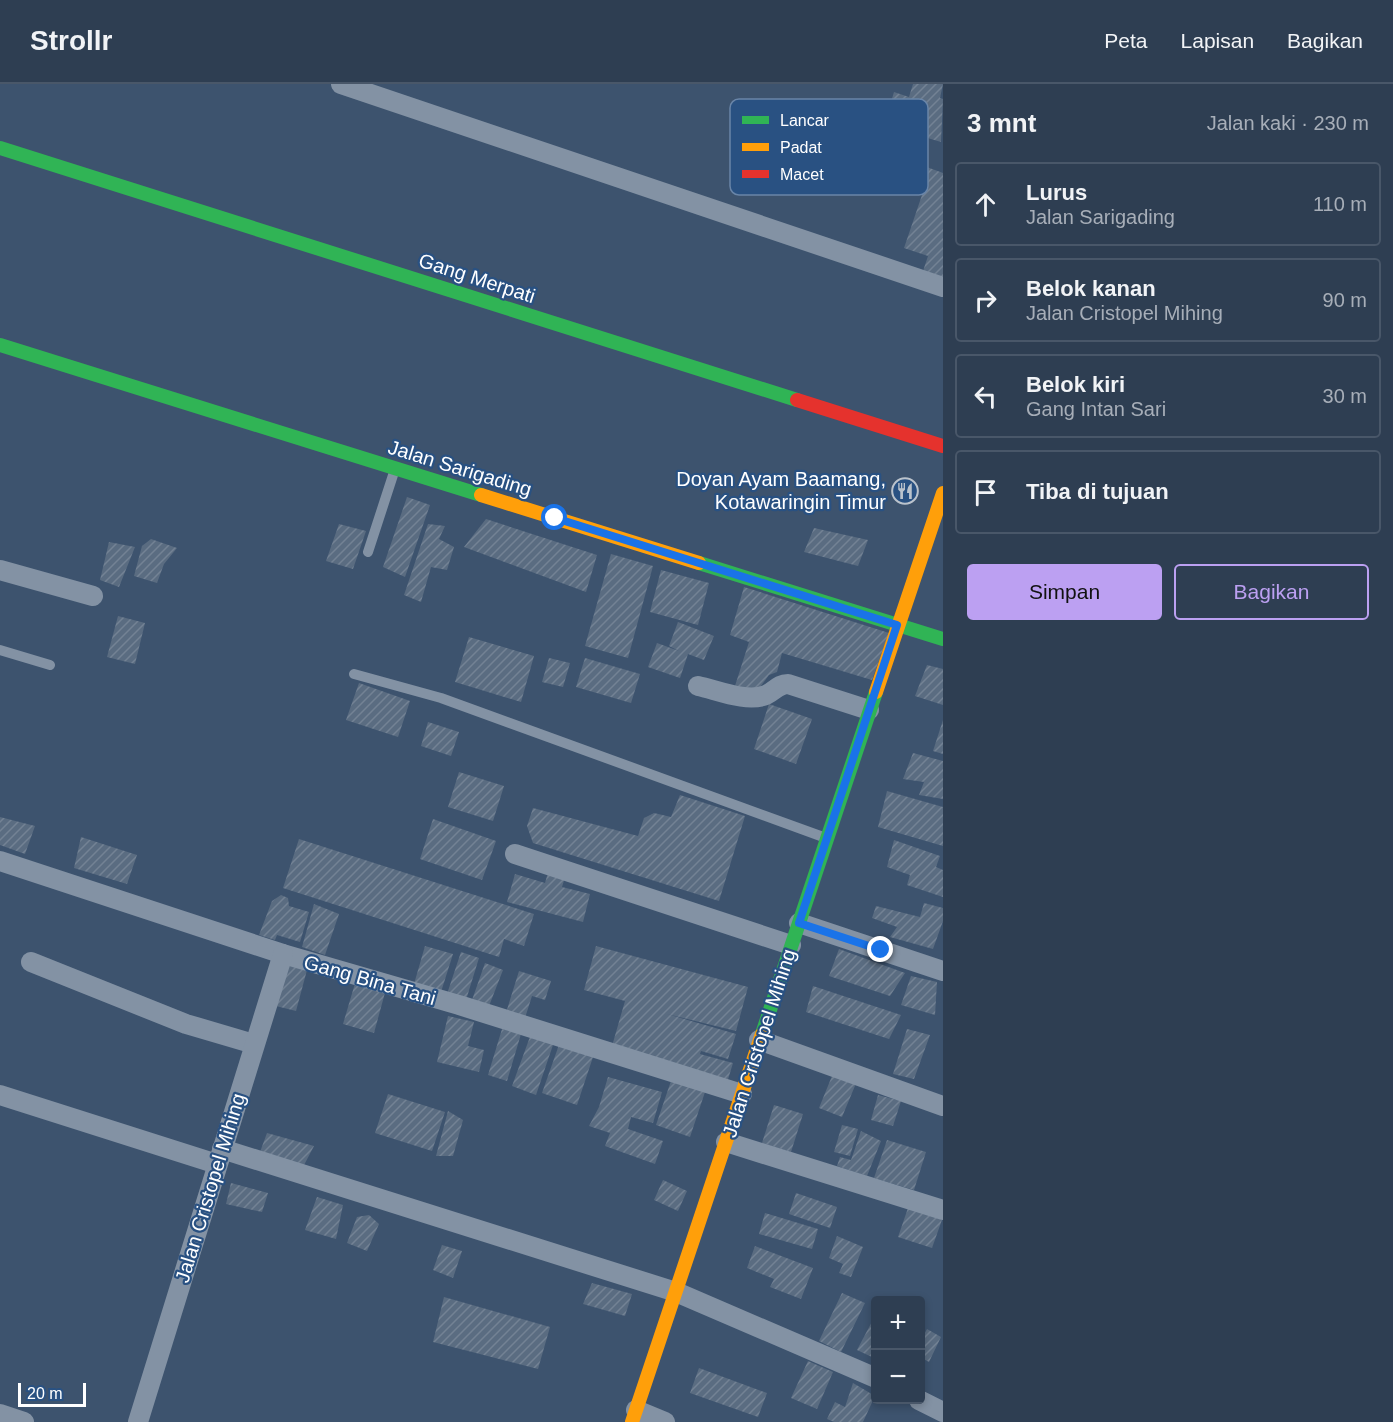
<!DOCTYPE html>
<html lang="id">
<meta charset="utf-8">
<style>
:root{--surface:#2e3e52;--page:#3a495c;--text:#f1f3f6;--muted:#a7aeb8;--line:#495769;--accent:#bca0f2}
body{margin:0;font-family:Helvetica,sans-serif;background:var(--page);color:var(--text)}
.controls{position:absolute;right:18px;bottom:18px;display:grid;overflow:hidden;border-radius:6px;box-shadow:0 3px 9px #0003}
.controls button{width:54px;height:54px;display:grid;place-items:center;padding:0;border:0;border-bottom:2px solid var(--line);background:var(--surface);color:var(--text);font:30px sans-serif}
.scale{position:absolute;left:18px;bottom:15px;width:68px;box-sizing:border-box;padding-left:6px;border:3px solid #fff;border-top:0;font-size:16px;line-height:21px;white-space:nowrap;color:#fff;-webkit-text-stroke:4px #295182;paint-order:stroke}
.stop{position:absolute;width:18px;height:18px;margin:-14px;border:4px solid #1a73e8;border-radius:50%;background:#fff}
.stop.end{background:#1a73e8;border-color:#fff;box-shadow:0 2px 6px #0008}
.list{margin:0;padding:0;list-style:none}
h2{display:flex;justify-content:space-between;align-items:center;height:78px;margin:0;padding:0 24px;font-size:26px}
h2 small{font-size:20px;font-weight:400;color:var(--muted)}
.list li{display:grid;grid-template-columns:39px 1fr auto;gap:18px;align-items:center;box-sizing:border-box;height:84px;margin:0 12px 12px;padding:0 12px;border:2px solid var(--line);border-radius:6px}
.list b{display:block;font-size:22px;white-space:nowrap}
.list p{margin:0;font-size:20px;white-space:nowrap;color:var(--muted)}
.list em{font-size:20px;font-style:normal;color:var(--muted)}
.actions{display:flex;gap:12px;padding:18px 24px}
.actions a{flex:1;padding:14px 0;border:2px solid var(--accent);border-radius:6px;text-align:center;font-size:21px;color:var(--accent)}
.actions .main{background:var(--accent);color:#111}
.icon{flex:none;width:33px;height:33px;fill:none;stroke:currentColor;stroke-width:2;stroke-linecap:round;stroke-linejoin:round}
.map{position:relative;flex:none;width:943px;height:1338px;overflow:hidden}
header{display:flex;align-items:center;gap:36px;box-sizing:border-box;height:84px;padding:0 30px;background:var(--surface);border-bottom:2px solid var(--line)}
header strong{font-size:28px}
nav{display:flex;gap:33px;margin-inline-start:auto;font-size:21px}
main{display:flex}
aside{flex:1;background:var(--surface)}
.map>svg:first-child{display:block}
.building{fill:url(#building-hatch)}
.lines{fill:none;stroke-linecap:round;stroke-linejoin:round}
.lane{stroke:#8392a4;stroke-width:10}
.street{stroke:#8392a4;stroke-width:20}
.fast{stroke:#30b455;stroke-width:14}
.slow{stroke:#ff9f0a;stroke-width:14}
.jam{stroke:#e5322d;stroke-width:14}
.route{stroke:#1a73e8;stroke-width:8}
.labels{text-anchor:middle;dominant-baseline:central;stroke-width:4.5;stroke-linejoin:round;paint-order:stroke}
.street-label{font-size:20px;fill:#fff;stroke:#295182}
.poi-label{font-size:20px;fill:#fff;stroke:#295182;text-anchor:end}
.key{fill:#295182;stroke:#6985a8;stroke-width:1.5}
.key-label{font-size:16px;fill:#fff}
</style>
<header>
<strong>Strollr</strong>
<nav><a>Peta</a><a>Lapisan</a><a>Bagikan</a></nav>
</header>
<main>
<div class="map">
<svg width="943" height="1338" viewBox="0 0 943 1338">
<defs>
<pattern id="building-hatch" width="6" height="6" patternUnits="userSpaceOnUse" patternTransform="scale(1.5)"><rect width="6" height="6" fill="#5a6c81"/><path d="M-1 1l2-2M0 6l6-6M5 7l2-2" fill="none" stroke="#738294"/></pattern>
</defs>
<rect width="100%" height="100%" fill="#3d536e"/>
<g class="building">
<path d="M913 0H943L940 14 943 15 941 58 884 41 894 8 909 13Z"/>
<path d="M924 82 943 89V194L923 187 928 172 904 164 922 111 915 108Z"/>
<path d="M407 413 430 421 405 493 383 483Z"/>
<path d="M486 435 597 471 586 508 464 463Z"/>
<path d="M339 440 366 447 353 485 326 477Z"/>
<path d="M428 440 445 442 439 455 454 463 447 486 431 483 421 518 404 511Z"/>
<path d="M814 444 868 456 858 482 804 468Z"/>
<path d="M151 455 177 464 164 480 157 499 134 492 142 462Z"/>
<path d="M109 458 135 463 119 503 100 496Z"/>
<path d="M611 470 653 482 628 574 585 562Z"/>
<path d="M661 486 709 499 698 541 650 528Z"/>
<path d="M744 503 889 549 872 596 782 569 777 588 769 591 758 606 734 605 749 558 730 551Z"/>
<path d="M118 532 145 539 135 580 107 573Z"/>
<path d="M678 538 714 552 704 576 688 570 680 594 648 583 657 559 679 567 669 562Z"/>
<path d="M469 553 534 572 521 618 455 598Z"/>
<path d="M549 574 570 579 563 603 542 598Z"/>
<path d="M585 574 640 590 631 619 576 603Z"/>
<path d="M927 581 943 585V621L915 612Z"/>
<path d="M359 599 410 617 398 653 346 636Z"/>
<path d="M769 620 812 635 796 680 754 665Z"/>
<path d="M943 636V670L933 667Z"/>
<path d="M428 638 459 648 451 672 421 662Z"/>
<path d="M913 669 943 677V715L919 711 924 698 903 695Z"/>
<path d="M459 688 504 702 493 737 448 723Z"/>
<path d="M887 707 943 723V762L878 743Z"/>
<path d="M680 711 745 732 719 817 533 759 527 742 533 724 638 752 644 734 654 729 671 733Z"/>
<path d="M0 733 35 742 25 770 0 761Z"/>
<path d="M433 735 496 757 482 796 420 775Z"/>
<path d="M81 753 137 771 127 800 74 784Z"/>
<path d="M299 755 534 830 524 862 504 855 499 873 283 804Z"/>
<path d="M894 756 940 772 936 783 943 786V813L907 801 910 791 887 783Z"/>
<path d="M549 785 566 790 562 803 590 810 583 838 507 818 515 790 545 799Z"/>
<path d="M281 811 288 814 289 822 309 828 300 858 277 851 275 856 259 851 272 817Z"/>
<path d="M924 819 943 824V837L933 865 890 853 897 843 872 834 876 822 920 833Z"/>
<path d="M314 820 339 830 325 871 302 863Z"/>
<path d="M425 862 453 870 441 908 414 900Z"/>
<path d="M596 862 748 903 736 947 667 930 736 950 728 975 701 967 700 970 733 979 726 1002 612 962 625 917 584 906Z"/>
<path d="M839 865 905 889 890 912 829 892Z"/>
<path d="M461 868 479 874 466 916 447 910Z"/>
<path d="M485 879 503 886 489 922 472 916Z"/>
<path d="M287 881 307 886 296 927 276 922Z"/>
<path d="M519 887 551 897 545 916 532 912 524 937 505 932Z"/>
<path d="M911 892 937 898 935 931 901 921Z"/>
<path d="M356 896 386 905 374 949 343 940Z"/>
<path d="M813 902 901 931 889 955 806 928Z"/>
<path d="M448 932 474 938 468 962 484 966 479 988 437 978Z"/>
<path d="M502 945 521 950 507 997 488 991Z"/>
<path d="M907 945 930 951 914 995 893 990Z"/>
<path d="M531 950 554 958 536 1011 512 1002Z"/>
<path d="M560 958 594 970 577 1021 542 1009Z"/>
<path d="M834 987 857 997 842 1033 819 1024Z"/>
<path d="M673 991 707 1002 690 1053 656 1041Z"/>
<path d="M608 993 662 1008 653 1039 631 1033 628 1045 663 1057 655 1080 605 1062 610 1049 589 1042 599 1023Z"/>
<path d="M388 1010 445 1028 432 1067 375 1049Z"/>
<path d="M878 1011 901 1017 893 1042 871 1036Z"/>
<path d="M774 1021 803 1030 791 1068 762 1059Z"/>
<path d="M448 1027 463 1036 453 1072H436Z"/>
<path d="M842 1041 858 1045 850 1072 834 1068Z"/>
<path d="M861 1047 881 1057 867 1092 837 1082 840 1073 851 1076Z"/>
<path d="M267 1049 314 1062 303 1083 260 1068Z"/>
<path d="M887 1056 926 1068 914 1106 874 1094Z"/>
<path d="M663 1096 687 1107 678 1127 654 1116Z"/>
<path d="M231 1099 268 1109 262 1128 226 1120Z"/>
<path d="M796 1109 837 1123 830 1144 789 1130Z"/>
<path d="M317 1113 343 1121 336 1155 305 1146Z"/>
<path d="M909 1121 943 1133 932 1164 898 1153Z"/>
<path d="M765 1129 818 1145 812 1165 759 1150Z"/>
<path d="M369 1131 379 1140 367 1167 347 1159 357 1133Z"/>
<path d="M837 1152 863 1163 851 1193 839 1189 843 1180 829 1174Z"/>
<path d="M442 1161 462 1167 453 1194 433 1186Z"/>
<path d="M755 1162 813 1184 801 1215 770 1203 774 1195 747 1184Z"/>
<path d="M592 1199 632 1210 625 1232 583 1220Z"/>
<path d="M842 1209 865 1219 841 1268 819 1257Z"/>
<path d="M444 1213 550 1243 538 1285 433 1258Z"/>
<path d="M876 1230V1275L857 1266Z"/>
<path d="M927 1245 941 1253 929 1278 920 1273V1258Z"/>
<path d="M808 1277 833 1288 817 1325 791 1314Z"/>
<path d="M699 1284 767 1309 758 1333 690 1309Z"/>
<path d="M853 1299 875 1312 863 1338H834L827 1335 835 1318 845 1323Z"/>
</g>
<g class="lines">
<g class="lane">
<path d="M368 468 395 385"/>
<path d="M0 566 50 581"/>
<path d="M354 590 441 614 826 754"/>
</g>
<g class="street">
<path d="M341 0 943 203"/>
<path d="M0 486 93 512"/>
<path d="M698 602C717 606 747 619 766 611 775 607 778 600 788 600L869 626"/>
<path d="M515 770 791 861"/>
<path d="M0 777 283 870 459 921 742 1010"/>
<path d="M799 839 943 887"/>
<path d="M31 878 186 940 254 960"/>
<path d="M759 956 943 1022"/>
<path d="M0 1011 217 1080"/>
<path d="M726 1058 943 1126"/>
<path d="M222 1065 676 1208 876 1294"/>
<path d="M919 1316 943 1328"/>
<path d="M636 1326 665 1338"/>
<path d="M0 1330 24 1338"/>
<path d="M138 1338 283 870"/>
</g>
<g class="fast">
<path d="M0 64 797 316"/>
<path d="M0 261 481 411"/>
<path d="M699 479 943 555"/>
<path d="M762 950 876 608"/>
</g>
<g class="slow">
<path d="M481 411 699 479"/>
<path d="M876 608 943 409"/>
<path d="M632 1338 762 950"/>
</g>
<path class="jam" d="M797 316 943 362"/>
</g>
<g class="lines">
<path class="route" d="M555 434 897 541 799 839 881 866"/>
</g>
<defs>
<g id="restaurant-ring" transform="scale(1.35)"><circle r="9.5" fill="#295182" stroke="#bbc3cc" stroke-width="1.5"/><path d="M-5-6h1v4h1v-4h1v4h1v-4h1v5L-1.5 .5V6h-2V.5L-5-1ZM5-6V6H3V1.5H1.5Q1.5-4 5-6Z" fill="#bbc3cc"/></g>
</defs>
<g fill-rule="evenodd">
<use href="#restaurant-ring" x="905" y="407"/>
</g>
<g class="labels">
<g class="street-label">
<text transform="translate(477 194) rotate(18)">Gang Merpati</text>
<text transform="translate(460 384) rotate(17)">Jalan Sarigading</text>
<text transform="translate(370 896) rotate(16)">Gang Bina Tani</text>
<text transform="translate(759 959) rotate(-72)">Jalan Cristopel Mihing</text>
<text transform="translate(210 1104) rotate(-73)">Jalan Cristopel Mihing</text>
</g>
<g class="poi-label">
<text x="886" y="395">Doyan Ayam Baamang,<tspan x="886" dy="23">Kotawaringin Timur</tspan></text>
</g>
</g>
<rect x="730" y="15" width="198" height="96" rx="9" class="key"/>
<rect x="742" y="32" width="27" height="8" fill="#30b455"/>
<rect x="742" y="59" width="27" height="8" fill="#ff9f0a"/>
<rect x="742" y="86" width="27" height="8" fill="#e5322d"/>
<g class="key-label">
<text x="780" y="42">Lancar</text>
<text x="780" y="69">Padat</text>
<text x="780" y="96">Macet</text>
</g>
</svg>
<div class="controls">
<button>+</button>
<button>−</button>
</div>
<div class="scale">20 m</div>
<div class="stop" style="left:555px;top:434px"></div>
<div class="stop end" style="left:881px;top:866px"></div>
</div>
<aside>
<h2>3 mnt<small>Jalan kaki · 230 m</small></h2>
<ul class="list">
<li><svg class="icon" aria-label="ahead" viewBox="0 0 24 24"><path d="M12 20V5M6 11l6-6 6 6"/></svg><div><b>Lurus</b><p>Jalan Sarigading</p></div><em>110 m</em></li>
<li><svg class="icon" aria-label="right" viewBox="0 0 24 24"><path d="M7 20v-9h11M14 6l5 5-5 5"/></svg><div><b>Belok kanan</b><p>Jalan Cristopel Mihing</p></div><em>90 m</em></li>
<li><svg class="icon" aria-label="left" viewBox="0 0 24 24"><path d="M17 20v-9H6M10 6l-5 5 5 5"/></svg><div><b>Belok kiri</b><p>Gang Intan Sari</p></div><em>30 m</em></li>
<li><svg class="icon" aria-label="arrive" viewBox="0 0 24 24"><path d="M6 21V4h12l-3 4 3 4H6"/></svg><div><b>Tiba di tujuan</b></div></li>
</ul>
<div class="actions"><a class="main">Simpan</a><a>Bagikan</a></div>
</aside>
</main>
